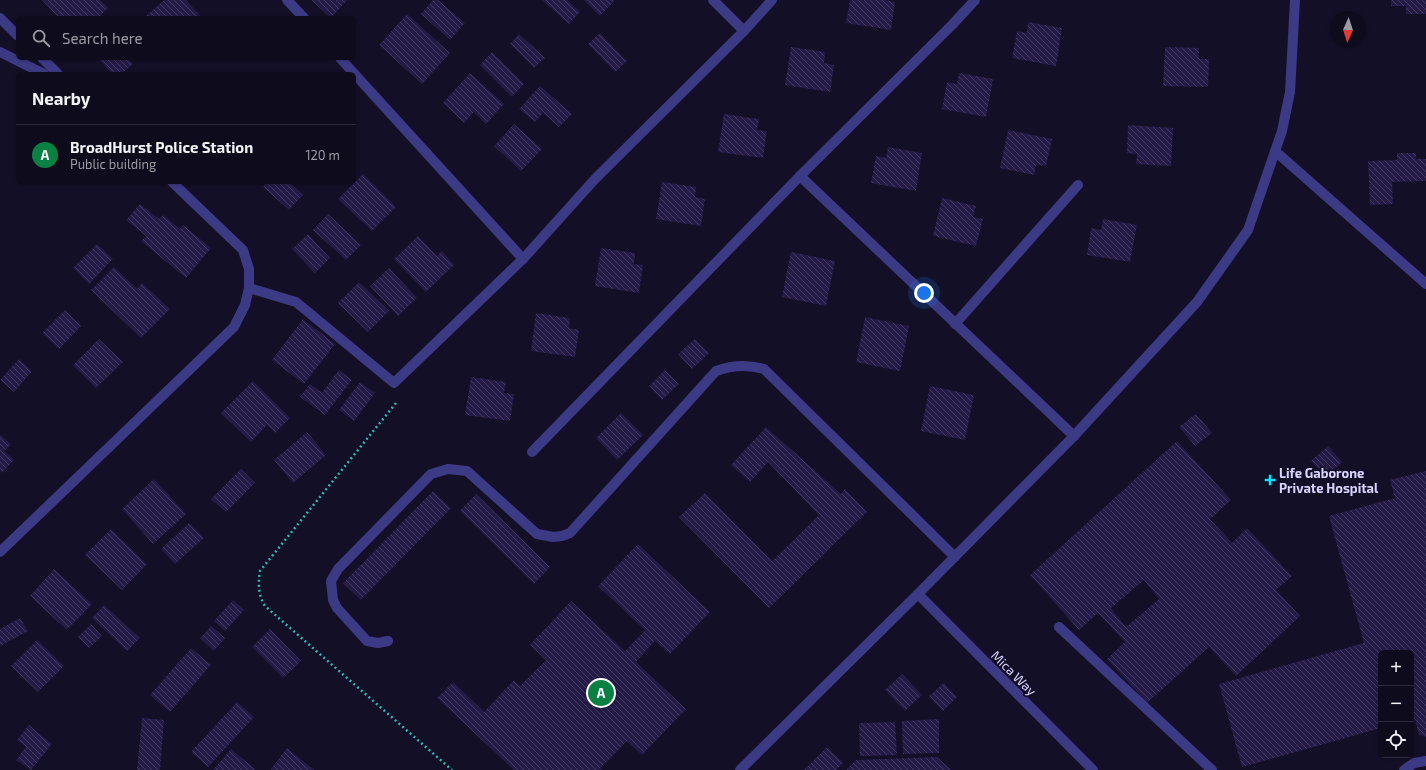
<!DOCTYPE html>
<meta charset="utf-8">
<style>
:root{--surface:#0e0b1c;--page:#171425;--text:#f1f3f6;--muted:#9b9ba3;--line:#2e2b3b;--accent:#0b8043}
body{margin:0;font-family:"Exo 2",sans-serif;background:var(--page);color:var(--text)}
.controls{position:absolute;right:12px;bottom:12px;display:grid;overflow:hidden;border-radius:6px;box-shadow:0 1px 3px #0004}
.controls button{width:36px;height:36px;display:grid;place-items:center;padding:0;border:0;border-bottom:1px solid var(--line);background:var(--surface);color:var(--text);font:20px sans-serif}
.compass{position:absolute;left:1330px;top:12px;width:36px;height:36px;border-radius:50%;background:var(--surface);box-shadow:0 1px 3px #0004;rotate:183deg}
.you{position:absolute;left:924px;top:293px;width:14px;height:14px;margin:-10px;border:3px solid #fff;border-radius:50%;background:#1a73e8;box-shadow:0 0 0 6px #1a73e833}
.badge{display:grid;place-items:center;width:26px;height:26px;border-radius:50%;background:var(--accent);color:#fff;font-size:13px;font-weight:700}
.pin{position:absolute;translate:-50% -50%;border:2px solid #fff;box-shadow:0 1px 4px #0006}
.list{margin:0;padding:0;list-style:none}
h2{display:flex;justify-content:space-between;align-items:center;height:52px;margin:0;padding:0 16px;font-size:17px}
h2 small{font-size:13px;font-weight:400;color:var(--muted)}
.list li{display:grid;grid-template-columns:26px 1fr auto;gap:12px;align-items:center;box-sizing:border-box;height:60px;padding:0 16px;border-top:1px solid var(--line)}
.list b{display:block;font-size:15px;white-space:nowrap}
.list p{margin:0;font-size:13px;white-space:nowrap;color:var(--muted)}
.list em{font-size:13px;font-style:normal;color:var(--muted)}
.icon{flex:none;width:22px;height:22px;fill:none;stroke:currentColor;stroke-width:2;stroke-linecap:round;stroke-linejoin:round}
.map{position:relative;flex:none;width:1426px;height:770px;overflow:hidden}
.search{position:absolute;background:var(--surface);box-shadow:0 1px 3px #0004;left:16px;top:16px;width:340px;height:44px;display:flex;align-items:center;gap:10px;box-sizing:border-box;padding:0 14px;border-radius:6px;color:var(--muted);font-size:15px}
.panel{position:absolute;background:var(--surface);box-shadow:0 1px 3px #0004;left:16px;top:72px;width:340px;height:112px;border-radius:6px}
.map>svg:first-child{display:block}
.building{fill:url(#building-back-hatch);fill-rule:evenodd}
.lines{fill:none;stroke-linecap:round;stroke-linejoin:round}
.path{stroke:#2fb8b0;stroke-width:2.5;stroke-dasharray:2 3;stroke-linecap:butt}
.service{stroke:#3d3a85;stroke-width:10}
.minor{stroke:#3d3a85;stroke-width:10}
.poi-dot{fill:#00e5ff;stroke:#130f26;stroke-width:1.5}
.labels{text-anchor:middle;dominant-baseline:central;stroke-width:4;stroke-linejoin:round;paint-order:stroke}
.poi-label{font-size:13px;font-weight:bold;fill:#d9d4ff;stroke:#130f26;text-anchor:start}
.street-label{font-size:13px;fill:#d9d4ff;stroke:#130f26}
</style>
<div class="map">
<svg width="1426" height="770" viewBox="0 0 1426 770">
<defs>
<pattern id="building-back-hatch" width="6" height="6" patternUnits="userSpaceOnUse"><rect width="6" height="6" fill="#241b47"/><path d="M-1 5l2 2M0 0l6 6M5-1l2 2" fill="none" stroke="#433b63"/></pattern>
</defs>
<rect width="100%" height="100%" fill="#130f26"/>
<g class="building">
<path d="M42 0H100L108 8 98 18H59Z"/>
<path d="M164 0H186L202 18H144Z"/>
<path d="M311 0H347L331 18Z"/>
<path d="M433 0H438L465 23 450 40 421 14Z"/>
<path d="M542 0H567L580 12 569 24Z"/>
<path d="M584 0H615L600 16Z"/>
<path d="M850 0H885L895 2 891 30 846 23Z"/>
<path d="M1391 0H1426V14H1406V6H1391Z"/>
<path d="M407 14 450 53 422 84 379 45Z"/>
<path d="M1028 22 1062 28 1056 66 1012 58 1017 31 1027 33Z"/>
<path d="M600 33 627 61 615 72 588 44Z"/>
<path d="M519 34 545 58 534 68 510 44Z"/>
<path d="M791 47 825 52 824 63 834 65 830 92 785 85Z"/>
<path d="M1165 47 1199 48V59H1209L1208 87 1163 86Z"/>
<path d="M492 52 524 84 512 97 480 65Z"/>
<path d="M98 58H127L133 64 121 74H112Z"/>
<path d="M470 73 504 104 486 124 474 112 464 123 443 103Z"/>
<path d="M959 73 993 79 986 117 942 109 947 82 957 84Z"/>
<path d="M540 86 572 114 559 127 543 113 535 122 519 109Z"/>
<path d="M724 114 759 119 757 130 767 131 763 158 718 152Z"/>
<path d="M514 124 542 149 521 171 494 146Z"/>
<path d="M1128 125 1173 128 1171 166 1136 164 1137 154 1127 153Z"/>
<path d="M1008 130 1052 139 1046 166 1036 165 1034 175 1000 168Z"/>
<path d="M888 147 922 153 916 191 871 183 876 156 886 158Z"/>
<path d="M1397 153H1416V159H1426V181L1392 182 1393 204 1370 205 1368 161 1397 160Z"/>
<path d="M363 174 396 207 372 231 338 199Z"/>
<path d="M267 182H289L303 195 289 210 263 187Z"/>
<path d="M662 182 696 187 695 197 705 199 701 226 656 219Z"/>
<path d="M942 198 976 206 973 217 983 219 976 246 933 236Z"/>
<path d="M140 204 159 219 163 215 180 229 183 225 211 248 186 278 141 241 146 236 126 220Z"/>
<path d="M328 214 361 245 346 260 313 230Z"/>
<path d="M1103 219 1137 225 1130 262 1087 255 1091 228 1101 230Z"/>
<path d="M308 234 330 258 315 273 292 249Z"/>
<path d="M418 236 437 256 442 251 454 265 426 292 394 259Z"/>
<path d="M97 244 113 259 89 284 73 268Z"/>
<path d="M601 248 635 253 634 264 643 265 639 293 595 286Z"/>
<path d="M791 252 835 261 826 306 782 297Z"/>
<path d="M114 267 137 289 142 283 170 309 141 338 91 290Z"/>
<path d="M389 268 417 298 398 316 370 286Z"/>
<path d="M359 282 389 311 368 332 338 303Z"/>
<path d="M65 310 81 326 59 349 42 333Z"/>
<path d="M536 313 570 318 569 328 579 330 575 357 531 351Z"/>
<path d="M865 317 909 326 900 371 856 362Z"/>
<path d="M303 319 335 344 304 384 272 360Z"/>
<path d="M99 339 123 362 96 388 73 365Z"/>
<path d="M695 339 709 353 692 369 678 354Z"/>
<path d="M19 359 32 371 14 392 0 380Z"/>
<path d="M339 370 352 380 325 415 300 397 310 384 322 393Z"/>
<path d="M665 370 679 384 662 400 649 386Z"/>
<path d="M471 377 506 382 504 393 514 394 510 421 465 415Z"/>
<path d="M253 381 290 418 275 433 267 425 251 442 221 413Z"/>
<path d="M360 382 375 393 354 421 339 410Z"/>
<path d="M930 386 974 395 965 440 921 431Z"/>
<path d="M621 413 643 435 617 460 596 438Z"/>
<path d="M1196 414 1212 433 1195 446 1179 427Z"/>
<path d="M766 427 841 494 845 489 867 512 769 608 679 517 705 493 772 561 819 515 768 462 750 482 731 465Z"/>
<path d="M307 432 326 455 293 483 274 460Z"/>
<path d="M0 435 11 444 4 451 14 460 2 473 0 470Z"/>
<path d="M1177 441 1231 500 1210 519 1232 543 1247 528 1292 576 1276 590 1300 616 1236 676 1209 647 1147 703 1107 659 1125 642 1098 613 1079 630 1030 575ZM1144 580 1159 599 1126 627 1111 608Z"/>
<path d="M1328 446 1342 462 1326 477 1311 461Z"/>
<path d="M241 469 255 483 226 512 211 499Z"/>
<path d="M1426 471V737L1419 735 1415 719 1411 720V653H1381V728L1242 767 1219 684 1364 643 1329 516 1395 498 1390 480Z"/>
<path d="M154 479 186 514 153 544 122 509Z"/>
<path d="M433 491 451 508 361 600 343 583Z"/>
<path d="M476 494 550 567 534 584 460 511Z"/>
<path d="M189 523 204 538 175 564 161 549Z"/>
<path d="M111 529 147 564 122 590 85 555Z"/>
<path d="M638 544 710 612 670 654 655 641 636 662 686 709 642 755 627 741 600 769 602 770H514L437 698 453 682 484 712 514 680 520 686 546 660 530 645 571 601 625 651 645 630 598 586Z"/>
<path d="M54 569 92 604 67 630 30 596Z"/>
<path d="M233 600 244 610 225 631 214 621Z"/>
<path d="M104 605 140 638 127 651 92 618Z"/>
<path d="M20 618 28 631 0 646V629Z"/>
<path d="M91 624 102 636 89 648 78 637Z"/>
<path d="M211 626 225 638 214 651 200 638Z"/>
<path d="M270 629 301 661 283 678 252 647Z"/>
<path d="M37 640 64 666 38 692 11 666Z"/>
<path d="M191 648 211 665 170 712 150 695Z"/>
<path d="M902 674 922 695 905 711 885 690Z"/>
<path d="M944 683 957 697 943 711 929 696Z"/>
<path d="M237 702 254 717 208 767 191 752Z"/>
<path d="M142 718 164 720 160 770H137Z"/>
<path d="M939 719V753L903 754 902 721Z"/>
<path d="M895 722 897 755 860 756 859 723Z"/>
<path d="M29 725 52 744 31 770 16 760 26 747 17 740Z"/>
<path d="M827 747 843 763 836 770H804Z"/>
<path d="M287 748 314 770H272L271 769Z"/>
<path d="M231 749 256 770H213Z"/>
<path d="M937 757 951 770H846L856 760Z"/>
</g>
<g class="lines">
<path class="path" d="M396 403 260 571C258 583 258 595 265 606L452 770"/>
<g class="service">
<path d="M0 52 44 74"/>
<path d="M249 288 296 302 394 383 523 259"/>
<path d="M1059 627 1212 770"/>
<path d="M388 641 378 643 367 641 337 608 333 600 331 581 338 569 431 474 448 469 467 471 537 534 553 537 562 536 570 533 716 371C732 365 747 364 764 369L955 557"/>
<path d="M1404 770 1414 763 1426 761"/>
</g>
<g class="minor">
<path d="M287 0 304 18"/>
<path d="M713 0 744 31"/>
<path d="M0 18 18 36"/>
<path d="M42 58 58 74"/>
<path d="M340 58 523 259 595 179 744 31 772 0"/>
<path d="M1275 151 1426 284"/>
<path d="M800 176 1074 436"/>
<path d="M955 324 1078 185"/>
<path d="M532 452 800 176 952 25 975 0"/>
<path d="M0 552 234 327 245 305 249 288V269L243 250 172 182"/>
<path d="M918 594 1093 770"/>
<path d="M740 770 918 594 1074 436 1197 302 1248 230 1282 131 1290 92 1295 0"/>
</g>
</g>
<path class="poi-dot" d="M1268 474h4v4h4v4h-4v4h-4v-4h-4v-4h4z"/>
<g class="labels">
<g class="poi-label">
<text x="1279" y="473">Life Gaborone<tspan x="1279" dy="15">Private Hospital</tspan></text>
</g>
<g class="street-label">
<text transform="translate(1014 673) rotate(45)">Mica Way</text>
</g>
</g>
</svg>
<div class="controls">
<button>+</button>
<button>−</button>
<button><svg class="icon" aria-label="locate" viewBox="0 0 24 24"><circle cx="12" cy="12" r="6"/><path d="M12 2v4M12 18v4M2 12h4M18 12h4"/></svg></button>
</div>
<svg class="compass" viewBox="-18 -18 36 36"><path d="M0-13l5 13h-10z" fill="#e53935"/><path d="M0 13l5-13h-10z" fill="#9b9ba3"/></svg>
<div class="you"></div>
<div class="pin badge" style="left:601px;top:693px">A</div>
<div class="search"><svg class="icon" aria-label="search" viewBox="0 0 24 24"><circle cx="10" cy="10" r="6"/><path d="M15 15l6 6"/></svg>Search here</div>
<section class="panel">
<h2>Nearby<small></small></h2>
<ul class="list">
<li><span class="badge">A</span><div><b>BroadHurst Police Station</b><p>Public building</p></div><em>120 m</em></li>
</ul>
</section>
</div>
